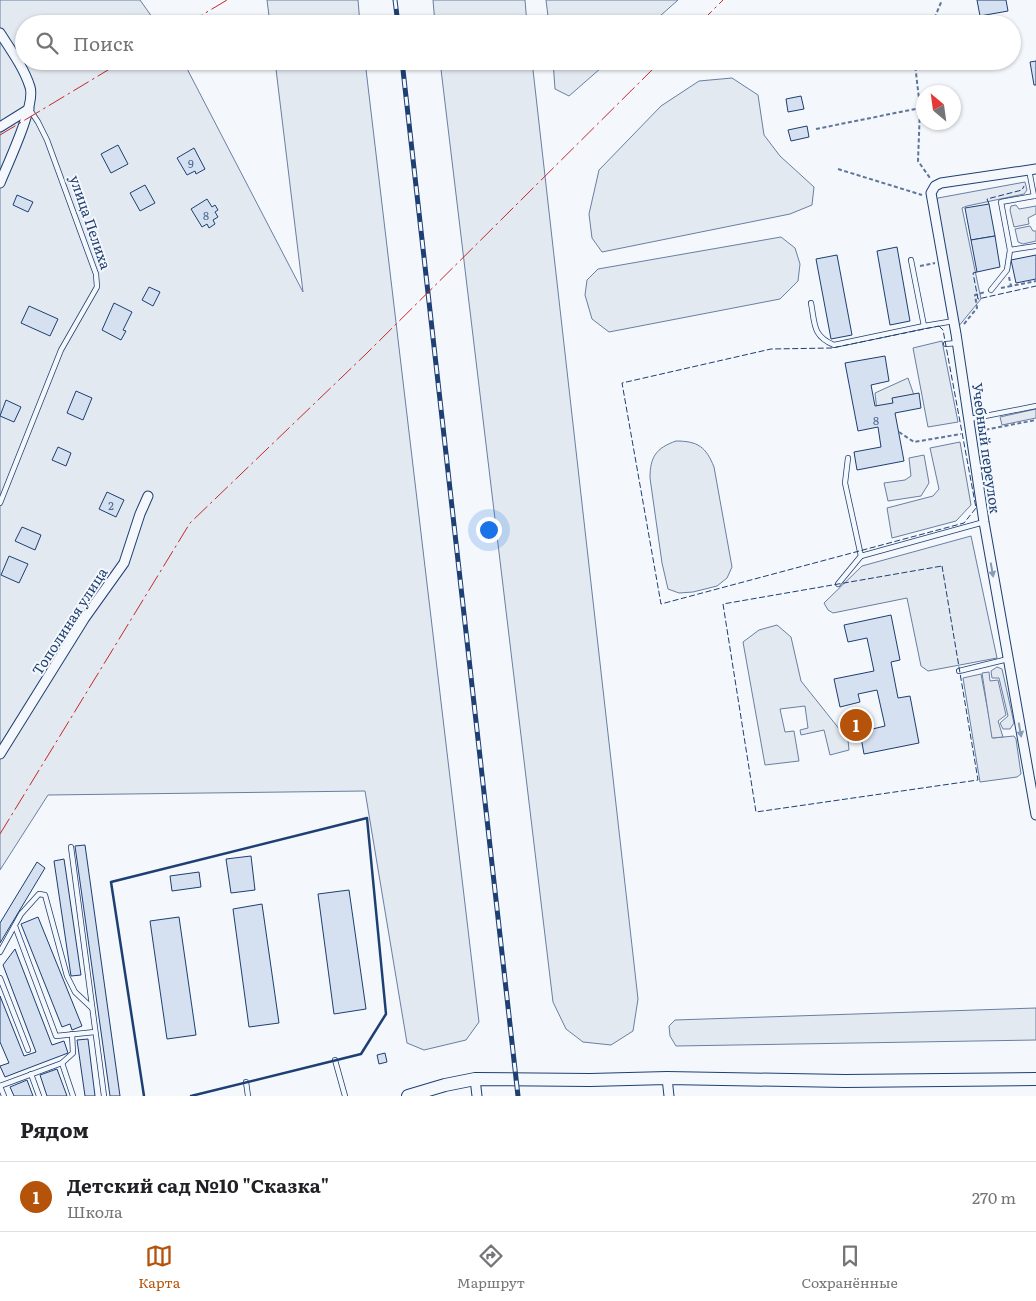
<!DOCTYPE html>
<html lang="ru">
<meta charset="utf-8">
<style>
:root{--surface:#fff;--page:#f6f6f6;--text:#202124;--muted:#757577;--line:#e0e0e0;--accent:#b45309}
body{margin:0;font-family:Literata,serif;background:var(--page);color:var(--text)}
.compass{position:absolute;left:916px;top:85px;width:45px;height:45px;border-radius:50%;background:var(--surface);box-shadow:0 1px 4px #0004;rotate:331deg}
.you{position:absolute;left:488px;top:529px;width:18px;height:18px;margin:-12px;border:4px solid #fff;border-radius:50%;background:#1a73e8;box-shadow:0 0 0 8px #1a73e833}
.badge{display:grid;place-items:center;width:32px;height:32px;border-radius:50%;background:var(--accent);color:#fff;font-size:16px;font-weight:700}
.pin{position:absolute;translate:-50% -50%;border:2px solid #fff;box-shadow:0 1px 5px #0006}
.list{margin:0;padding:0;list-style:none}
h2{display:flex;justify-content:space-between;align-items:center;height:65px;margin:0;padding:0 20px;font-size:21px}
h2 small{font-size:16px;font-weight:400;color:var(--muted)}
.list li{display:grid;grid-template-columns:32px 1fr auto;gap:15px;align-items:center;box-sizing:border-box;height:70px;padding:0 20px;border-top:1px solid var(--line)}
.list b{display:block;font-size:19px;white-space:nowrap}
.list p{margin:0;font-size:16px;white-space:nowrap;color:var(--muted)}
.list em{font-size:16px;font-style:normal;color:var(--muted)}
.icon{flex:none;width:28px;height:28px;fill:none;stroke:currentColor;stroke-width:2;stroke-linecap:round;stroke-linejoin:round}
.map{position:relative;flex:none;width:1036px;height:1096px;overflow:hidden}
.search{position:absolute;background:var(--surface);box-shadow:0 1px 4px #0004;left:15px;right:15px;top:15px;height:55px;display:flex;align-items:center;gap:12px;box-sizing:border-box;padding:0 18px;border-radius:28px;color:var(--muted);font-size:19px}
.sheet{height:135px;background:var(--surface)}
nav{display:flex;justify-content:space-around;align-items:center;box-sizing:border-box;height:70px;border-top:1px solid var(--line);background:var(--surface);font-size:14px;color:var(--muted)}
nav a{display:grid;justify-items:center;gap:2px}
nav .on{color:var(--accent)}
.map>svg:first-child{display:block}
.green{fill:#e3e9f0;stroke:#687fa3}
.parking{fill:#e3e8f0;stroke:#687fa3}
.building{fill:#d5e0f0;stroke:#1d3f73}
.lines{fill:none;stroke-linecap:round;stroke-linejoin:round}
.lane-casing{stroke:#1d3f73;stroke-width:6}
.street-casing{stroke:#1d3f73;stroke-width:11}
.secondary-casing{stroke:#1d3f73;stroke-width:14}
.path{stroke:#5e769c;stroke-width:2;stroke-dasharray:4 2.5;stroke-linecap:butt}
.lane{stroke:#f4f7fb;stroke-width:4.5}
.street{stroke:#f4f7fb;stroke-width:9}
.secondary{stroke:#f4f7fb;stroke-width:12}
.rail-casing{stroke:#1d3f73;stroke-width:5}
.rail{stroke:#f4f7fb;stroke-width:3;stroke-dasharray:9;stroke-linecap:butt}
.fence{stroke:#1d3f73;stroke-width:1;stroke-dasharray:6 2.5;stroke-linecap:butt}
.wall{stroke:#1d3f73;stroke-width:2.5}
.power{stroke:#c62828;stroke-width:1;stroke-dasharray:18 4 2.5 4;stroke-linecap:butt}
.oneway{fill:#889bb7}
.labels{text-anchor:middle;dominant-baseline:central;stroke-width:4;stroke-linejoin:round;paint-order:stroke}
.number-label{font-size:11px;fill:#4b6792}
.street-label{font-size:14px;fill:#1d3f73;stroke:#f4f7fb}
</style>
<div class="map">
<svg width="1036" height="1096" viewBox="0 0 1036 1096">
<rect width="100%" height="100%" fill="#f4f7fb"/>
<g class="green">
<path d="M0 0H140L157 24H24V61H183L303 292 275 61H365L479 1022 466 1040 424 1050 407 1043 365 791 48 795 0 870Z"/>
<path d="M267 0H358L360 24H270Z"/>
<path d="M433 0H525L527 24H435Z"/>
<path d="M546 0H678L651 24H549Z"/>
<path d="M440 61H532L638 999 633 1031 611 1045 583 1042 566 1029 553 1002Z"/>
<path d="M553 61H609L569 96 555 89Z"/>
<path d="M732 78 758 95 764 135 780 156 814 187 812 205 790 214 602 252 592 238 589 214 599 170 661 106 699 81Z"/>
<path d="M1025 182 1027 190 1024 194 967 206 962 208 981 299 958 327 935 202 938 198Z"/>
<path d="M1016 205 1019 209 1036 206V214L1028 218 1029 224 1014 227 1010 210 1011 206Z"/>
<path d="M1030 226 1033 231H1036V241L1023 244 1018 242 1015 229Z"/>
<path d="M781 237 795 248 800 264 798 281 780 299 609 332 592 319 585 295 587 280 598 269Z"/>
<path d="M942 341 958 422 928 427 913 348Z"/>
<path d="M908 378 916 401 877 411 875 393Z"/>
<path d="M676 441C698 441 706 447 714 467L732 567 727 578 717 586 693 592 679 593 668 589 662 563 650 478C650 457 656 448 676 441Z"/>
<path d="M960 442 971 505 956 521 892 538 887 508 933 496 939 489 930 448Z"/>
<path d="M924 455 929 483 921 496 888 501 884 483 905 480 911 476 909 458Z"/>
<path d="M971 536 997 658 928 671 921 666 907 598 833 613 828 610 824 603 862 566Z"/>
<path d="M777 625 791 637 801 681 848 740 849 750 830 755 824 730 801 735 800 730 808 728 805 706 780 709 785 732 794 731 799 761 765 765 743 642 759 630Z"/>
<path d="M997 667 1002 669 1014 723 1010 729H1003L1000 723 1008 716 999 678H992L991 671Z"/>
<path d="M981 674 993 738 1014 736 1016 739 1021 774 1017 777 980 782 963 678Z"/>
<path d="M1036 1008V1040L676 1046 670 1036 669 1026 675 1020Z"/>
</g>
<g class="parking">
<path d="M1036 409V418L1002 425 1000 417Z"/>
<path d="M989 672 990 681 998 680 1006 715 998 721 1003 737 992 738 982 673Z"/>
</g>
<g class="building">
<path d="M977 0H1006L1008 11 980 16Z"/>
<path d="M1036 61V85H1034L1030 62Z"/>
<path d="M801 96 804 109 788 112 786 99Z"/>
<path d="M807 126 809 137 791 141 788 130Z"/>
<path d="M118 145 128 164 111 173 101 154Z"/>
<path d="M194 148 205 169 196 174 195 171 187 175 177 158Z"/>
<path d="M145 185 155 203 140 211 130 193Z"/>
<path d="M17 195 33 202 28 212 13 205Z"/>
<path d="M207 199 212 207 215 205 218 210 215 212 218 217 213 220 215 224 209 228 207 224 202 227 191 209Z"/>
<path d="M989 204 995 236 971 240 965 208Z"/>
<path d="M995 236 1000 267 977 272 971 240Z"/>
<path d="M897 247 910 321 890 325 877 251Z"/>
<path d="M837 255 852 335 831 339 816 259Z"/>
<path d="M1036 255V279L1016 283 1011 260Z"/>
<path d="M149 287 160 292 153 306 142 300Z"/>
<path d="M114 303 132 312 123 330 126 331 121 340 102 330Z"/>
<path d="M29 306 58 319 50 336 21 323Z"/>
<path d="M885 356 889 381 871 385 875 406 893 403 892 398 919 393 921 408 895 413 904 461 857 470 854 452 881 447 878 427 858 431 845 363Z"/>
<path d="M76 391 92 398 83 420 67 413Z"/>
<path d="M6 400 21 407 14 422 0 416Z"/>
<path d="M58 447 71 453 66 466 52 460Z"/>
<path d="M107 492 124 500 116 517 99 509Z"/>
<path d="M22 527 41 535 35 550 15 541Z"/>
<path d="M9 556 28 564 19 583 1 575Z"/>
<path d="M891 615 900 660 891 662 898 698 910 696 919 743 864 754 860 732 885 726 877 690 858 694 860 702 840 707 834 679 874 671 867 638 848 642 844 625Z"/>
<path d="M85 845 120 1096H110L75 846Z"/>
<path d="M251 856 255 890 231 893 226 859Z"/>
<path d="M64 859 81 975 71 976 54 861Z"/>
<path d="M37 862 45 868 0 943V923Z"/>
<path d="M199 872 201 887 172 891 170 876Z"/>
<path d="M349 890 366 1009 334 1014 318 894Z"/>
<path d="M262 904 279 1023 249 1027 233 909Z"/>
<path d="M38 917 82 1026 72 1030 70 1024 62 1027 21 924Z"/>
<path d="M179 917 196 1035 167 1039 150 921Z"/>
<path d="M15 949 52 1045 64 1041 68 1053 5 1077 0 1066 9 1063 0 1042V996L24 1056 36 1052 3 965Z"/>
<path d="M88 1039 95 1096H85L77 1040Z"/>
<path d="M385 1053 387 1062 379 1064 377 1055Z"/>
<path d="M57 1069 67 1096H47L40 1075Z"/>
<path d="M27 1080 33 1096H14L10 1087Z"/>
</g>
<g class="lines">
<g class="lane-casing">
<g id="lane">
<path d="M1029 170 1034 196H1036"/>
<path d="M1034 196 1001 202 1010 250 1036 246"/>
<path d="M911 260 924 326 954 321"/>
<path d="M991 290 1007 270 1010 250"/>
<path d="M811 303C815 323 812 336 834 345L924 326"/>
<path d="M946 344 957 343"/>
<path d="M970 419 1036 406"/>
<path d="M848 458 845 483 861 556 984 522"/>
<path d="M0 503 61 350 97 287 96 274 47 140 38 122 30 110"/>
<path d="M838 584 861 556"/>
<path d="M959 671 1008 659"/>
<path d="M71 847 104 1096"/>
<path d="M15 926 56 1036 95 1032"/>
<path d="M0 952 21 914 39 894 45 895 67 976 75 992 92 1008"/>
<path d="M0 978 28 1050"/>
<path d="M335 1060 345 1096"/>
<path d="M62 1063 73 1096"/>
<path d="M31 1074 39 1096"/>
<path d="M246 1082 248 1096"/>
<path d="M0 1086 62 1063 73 1053 72 1034"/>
<path d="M0 1086 4 1096"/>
</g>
</g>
<g class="street-casing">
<g id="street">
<path d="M0 33C11 50 24 68 30 87 36 105 8 163 0 183"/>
<path d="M0 127 29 109"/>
<path d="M1036 169 941 183 935 186 931 193 956 334 984 522 1036 815"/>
<path d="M0 754 84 619 124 563 140 514 148 496"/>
<path d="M667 1078 669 1096"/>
<path d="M475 1079 477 1096"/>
</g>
</g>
<g class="secondary-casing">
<path id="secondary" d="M408 1096 445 1085 475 1079 590 1080 667 1078 845 1081 1036 1079"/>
</g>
<g class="path">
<path d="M932 24 942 0"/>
<path d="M917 61 915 64 920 108"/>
<path d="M816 129 920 108 918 161 930 178"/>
<path d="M838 169 922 195"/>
<path d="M920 266 935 263"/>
<path d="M1009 277 1011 286 1036 281"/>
<path d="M1001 288 1011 286"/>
<path d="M964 324 977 308 975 295 985 292"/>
<path d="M979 431 1036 420"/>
<path d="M899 432 914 442 961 434"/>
</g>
<use href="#lane" class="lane"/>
<use href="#street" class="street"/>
<use href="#secondary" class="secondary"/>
<g class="rail-casing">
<g id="rail">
<path d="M395 0 398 24"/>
<path d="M402 61 518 1096"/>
</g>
</g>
<use href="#rail" class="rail"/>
<g class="fence">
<path d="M989 204 987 199 1022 190 1024 186"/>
<path d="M977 272 973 273 978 299 1036 286"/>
<path d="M939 326 943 330 976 508 964 523 661 604 622 383 771 349 832 348Z"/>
<path d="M942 566 978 780 756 812 723 604Z"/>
</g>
<path class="wall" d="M144 1096 111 882 367 818 386 1014 361 1054 191 1096"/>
<g class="power">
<path d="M187 24 227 0"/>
<path d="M699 24 723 0"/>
<path d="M0 135 123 61"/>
<path d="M0 834 190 523 366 354 661 61"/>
</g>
</g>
<defs><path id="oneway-solid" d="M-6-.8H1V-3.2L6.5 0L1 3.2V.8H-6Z" transform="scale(1.25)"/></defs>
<g class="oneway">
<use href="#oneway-solid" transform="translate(992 570) rotate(80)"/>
<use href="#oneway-solid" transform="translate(1020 730) rotate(80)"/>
</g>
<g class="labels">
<g class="number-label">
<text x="191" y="163">9</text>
<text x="206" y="215">8</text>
<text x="876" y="420">8</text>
<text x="111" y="505">2</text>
</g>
<g class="street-label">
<text transform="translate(91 222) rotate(71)">улица Пелиха</text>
<text transform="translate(987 448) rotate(82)">Учебный переулок</text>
<text transform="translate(69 621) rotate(-57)">Тополиная улица</text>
</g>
</g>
</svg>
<svg class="compass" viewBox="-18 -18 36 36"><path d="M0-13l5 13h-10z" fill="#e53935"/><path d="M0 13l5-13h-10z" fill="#757577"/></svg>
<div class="you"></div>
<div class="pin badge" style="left:856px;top:725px">1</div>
<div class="search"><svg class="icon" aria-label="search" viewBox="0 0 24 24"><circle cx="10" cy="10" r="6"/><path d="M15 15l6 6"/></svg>Поиск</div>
</div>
<section class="sheet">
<h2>Рядом<small></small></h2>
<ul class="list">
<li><span class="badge">1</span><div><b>Детский сад №10 &quot;Сказка&quot;</b><p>Школа</p></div><em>270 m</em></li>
</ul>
</section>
<nav>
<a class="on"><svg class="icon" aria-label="map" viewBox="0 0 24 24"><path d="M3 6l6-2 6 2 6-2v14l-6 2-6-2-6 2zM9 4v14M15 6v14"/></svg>Карта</a>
<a><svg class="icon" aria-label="directions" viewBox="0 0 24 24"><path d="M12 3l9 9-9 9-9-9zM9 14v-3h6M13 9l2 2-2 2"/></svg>Маршрут</a>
<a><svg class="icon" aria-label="saved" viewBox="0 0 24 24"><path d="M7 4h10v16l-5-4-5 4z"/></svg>Сохранённые</a>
</nav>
